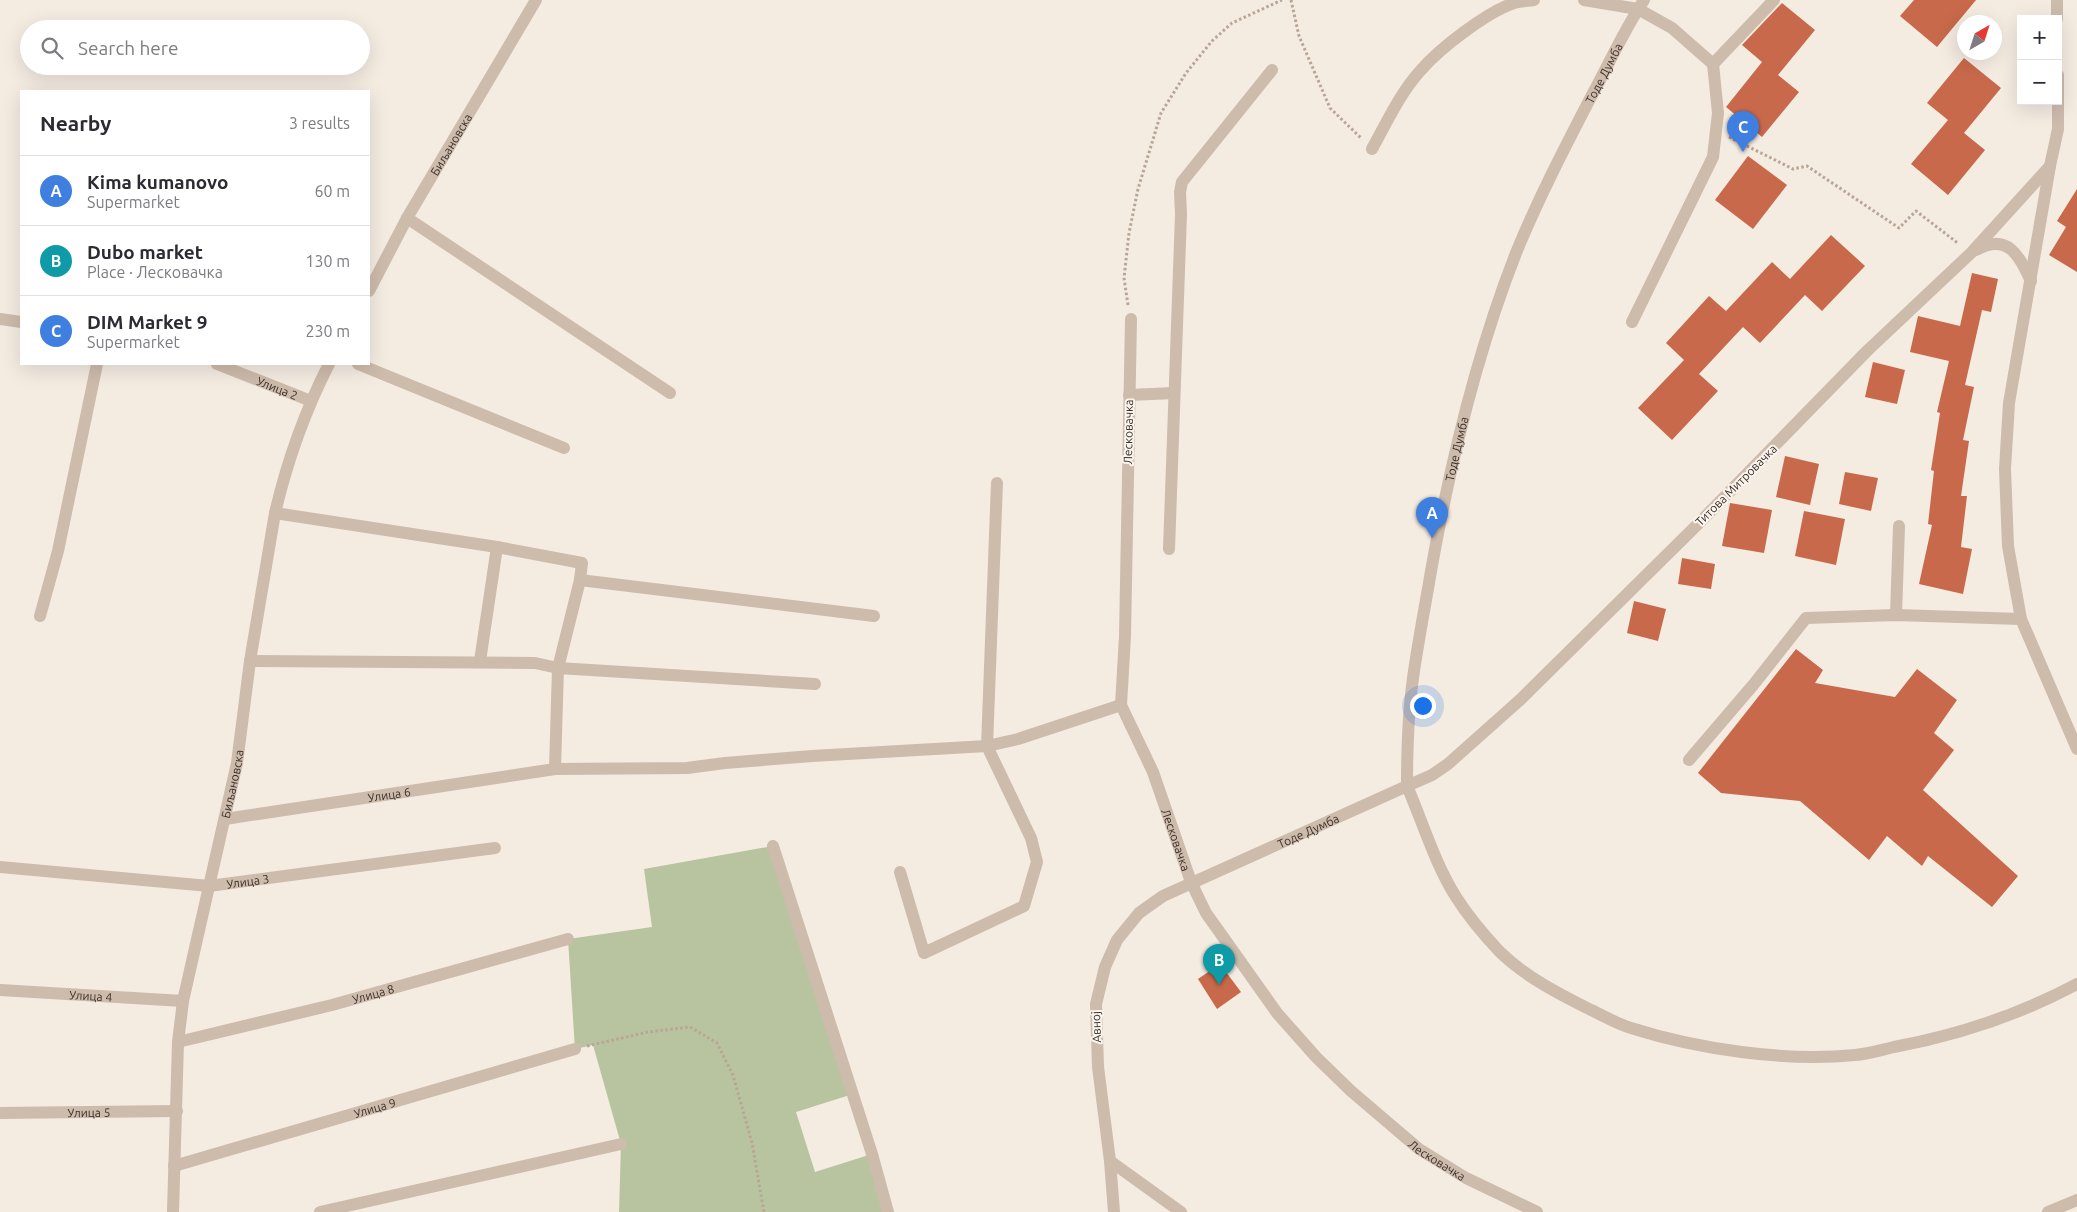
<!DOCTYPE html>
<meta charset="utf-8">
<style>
:root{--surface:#fff;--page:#f2f2f3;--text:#2b2b33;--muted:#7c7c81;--line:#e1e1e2;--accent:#0b8043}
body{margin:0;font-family:Ubuntu,sans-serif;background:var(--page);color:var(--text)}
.controls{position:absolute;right:15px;top:15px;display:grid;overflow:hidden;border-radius:0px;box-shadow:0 5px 20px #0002}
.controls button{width:45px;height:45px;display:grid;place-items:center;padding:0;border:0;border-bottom:1px solid var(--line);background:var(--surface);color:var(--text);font:25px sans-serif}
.compass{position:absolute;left:1957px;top:15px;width:45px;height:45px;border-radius:50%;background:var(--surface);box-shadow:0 5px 20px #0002;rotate:39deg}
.you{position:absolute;left:1422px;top:705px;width:18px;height:18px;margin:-12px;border:4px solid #fff;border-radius:50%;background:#1a73e8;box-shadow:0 0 0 8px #1a73e833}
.badge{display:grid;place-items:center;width:32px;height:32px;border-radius:50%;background:var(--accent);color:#fff;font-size:16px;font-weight:700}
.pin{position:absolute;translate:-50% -41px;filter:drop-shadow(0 1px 2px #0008)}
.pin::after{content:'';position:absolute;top:26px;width:18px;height:15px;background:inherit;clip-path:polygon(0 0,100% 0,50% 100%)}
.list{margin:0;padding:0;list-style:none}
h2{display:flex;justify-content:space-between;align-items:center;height:65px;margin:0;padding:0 20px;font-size:21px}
h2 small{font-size:16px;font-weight:400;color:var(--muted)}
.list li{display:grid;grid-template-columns:32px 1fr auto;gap:15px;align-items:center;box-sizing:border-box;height:70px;padding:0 20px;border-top:1px solid var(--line)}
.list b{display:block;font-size:19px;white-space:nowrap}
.list p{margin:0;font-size:16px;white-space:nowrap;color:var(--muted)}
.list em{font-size:16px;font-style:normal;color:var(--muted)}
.icon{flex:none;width:28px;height:28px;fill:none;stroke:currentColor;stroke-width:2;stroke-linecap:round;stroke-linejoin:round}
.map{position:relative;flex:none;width:2077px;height:1212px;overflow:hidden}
.search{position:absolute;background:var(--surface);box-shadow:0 5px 20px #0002;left:20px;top:20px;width:350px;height:55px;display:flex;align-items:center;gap:12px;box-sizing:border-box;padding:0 18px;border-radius:28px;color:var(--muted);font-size:19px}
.panel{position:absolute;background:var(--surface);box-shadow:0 5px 20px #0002;left:20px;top:90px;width:350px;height:275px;border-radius:0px}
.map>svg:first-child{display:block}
.green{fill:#b8c4a0}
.building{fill:#c8694b}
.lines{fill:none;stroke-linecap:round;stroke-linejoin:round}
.path{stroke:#b9a596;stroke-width:3;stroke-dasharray:2.5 2.5;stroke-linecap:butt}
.minor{stroke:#cdbbac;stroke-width:12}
.labels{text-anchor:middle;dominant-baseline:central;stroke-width:4;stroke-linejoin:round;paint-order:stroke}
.street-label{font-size:12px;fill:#3b302b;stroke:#fbf5ee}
</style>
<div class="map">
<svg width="2077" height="1212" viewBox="0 0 2077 1212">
<rect width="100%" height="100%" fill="#f4ebe1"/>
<path class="green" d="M773 846 853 1094 796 1112 815 1172 872 1154 888 1212H619L621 1144 593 1045 575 1049 568 939 652 927 644 869Z"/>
<g class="building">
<path d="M1914 0H1976L1937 47 1900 16Z"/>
<path d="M1782 3 1815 30 1778 75 1799 92 1762 137 1726 107 1762 62 1742 45Z"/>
<path d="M1964 58 2001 88 1964 133 1985 150 1948 195 1911 164 1948 120 1927 103Z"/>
<path d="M1748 156 1787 185 1753 229 1715 200Z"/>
<path d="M2077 189V272L2049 255 2066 227 2057 221Z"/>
<path d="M1831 235 1865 266 1822 311 1805 295 1760 343 1743 327 1699 374 1718 391 1672 440 1638 408 1684 360 1666 343 1709 296 1726 311 1772 262 1790 279Z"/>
<path d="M1972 273 1998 279 1991 312 1982 310 1965 385 1974 387 1963 440 1969 441 1961 496H1967L1961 547 1972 549 1963 594 1919 584 1932 525 1928 524 1934 471 1931 470 1940 413 1937 412 1949 361 1910 352 1918 316 1960 326Z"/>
<path d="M1873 362 1905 370 1897 404 1865 397Z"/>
<path d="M1785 456 1819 464 1810 505 1776 497Z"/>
<path d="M1845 472 1878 478 1871 511 1839 504Z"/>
<path d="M1730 503 1772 510 1764 553 1722 546Z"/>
<path d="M1804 511 1845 519 1836 565 1795 556Z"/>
<path d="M1682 558 1715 564 1711 589 1678 584Z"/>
<path d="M1634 601 1666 609 1658 641 1627 633Z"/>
<path d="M1796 649 1823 670 1815 683 1895 697 1917 669 1957 700 1934 733 1954 750 1923 790 2018 876 1992 907 1928 856 1922 866 1887 836 1869 860 1800 801 1721 793 1698 773Z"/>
<path d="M1220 964 1241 992 1217 1009 1198 979Z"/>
</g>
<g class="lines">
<g class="path">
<path d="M1291 0 1299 36 1330 108 1362 139"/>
<path d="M1729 137 1793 169 1807 166 1899 228 1916 211 1959 244"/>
<path d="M1128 305 1124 278 1129 233 1138 189 1161 113 1186 73 1212 41 1232 23 1282 0"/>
<path d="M587 1046 648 1032 690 1027 717 1043 733 1075 752 1143 764 1212"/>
</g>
<g class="minor">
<path d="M1584 0 1638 9 1672 28 1713 64 1718 113 1713 157 1632 322"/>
<path d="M2057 0V19"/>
<path d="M1713 64 1774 0"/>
<path d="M2058 75V129L2050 166 2009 403 2005 469 2008 546 2021 619 2077 749"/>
<path d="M1372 149C1387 122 1400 93 1421 70 1440 48 1487 12 1514 3 1520 1 1528 1 1534 0"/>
<path d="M2050 166 1971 253 1867 351 1698 524 1521 699 1448 764 1432 775 1407 786C1423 823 1435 864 1456 897 1468 916 1484 935 1499 951 1524 976 1559 994 1591 1010 1604 1016 1617 1024 1631 1028 1697 1049 1785 1062 1855 1055 1868 1054 1881 1050 1894 1047 1959 1035 2019 1015 2077 984"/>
<path d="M407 218 670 393"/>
<path d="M1976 250C2008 232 2019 256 2031 281"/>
<path id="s1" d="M369 291 407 218 536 0"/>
<path d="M0 319 21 322"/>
<path id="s2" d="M1131 319 1125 636 1121 705 1153 772 1191 882 1206 913 1277 1013 1316 1057 1351 1091 1419 1149 1466 1178 1537 1212"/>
<path id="s3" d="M217 364 311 401"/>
<path d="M358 364 564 448"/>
<path d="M1129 395 1174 393"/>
<path d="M275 513 497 547 582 563 580 580"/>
<path d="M1169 549 1181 214 1180 192 1182 182 1272 70"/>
<path d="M1896 615 1899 526"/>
<path d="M40 616 58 551 97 364"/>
<path d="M250 661 535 663 558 668 815 684"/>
<path d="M480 661 497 547"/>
<path d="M1689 760 1754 684 1806 618 1896 615 2021 619"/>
<path d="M555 769 558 668 580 580 874 616"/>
<path id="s4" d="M225 819 555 769 687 768 725 763 812 756 987 746 1018 739 1121 705"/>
<path d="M773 846 872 1154 888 1212"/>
<path id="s5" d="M0 867 209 886 495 848"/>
<path d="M900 872 924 953 1024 906 1037 862 1031 838 987 746 997 483"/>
<path id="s6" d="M0 990 183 1001"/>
<path id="s7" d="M178 1042 332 1005 568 939"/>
<path id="s8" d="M0 1113 177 1111"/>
<path d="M1110 1161 1181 1212"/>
<path id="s9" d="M174 1166 575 1049"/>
<path id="s10" d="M173 1212 178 1042 183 1001 237 763 250 661 275 513C287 462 305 411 329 364"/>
<path d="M320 1212 621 1144"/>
<path id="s11" d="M1114 1212 1110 1161 1098 1067 1096 1004 1105 967 1117 940 1139 913 1163 896 1407 786C1407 750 1408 714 1413 678 1418 642 1425 607 1431 571 1450 464 1476 355 1516 253 1538 199 1565 147 1592 95 1609 64 1624 30 1644 0"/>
<path d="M2048 1212 2077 1200"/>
</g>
</g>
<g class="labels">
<g class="street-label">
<text stroke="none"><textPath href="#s11" startOffset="1355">Тоде Думба</textPath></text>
<text stroke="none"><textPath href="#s1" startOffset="168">Биљановска</textPath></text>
<text stroke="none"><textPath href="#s3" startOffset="65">Улица 2</textPath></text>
<text transform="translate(1128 432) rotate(-89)">Лесковачка</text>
<text stroke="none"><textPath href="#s11" startOffset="950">Тоде Думба</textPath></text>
<text transform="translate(1736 485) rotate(-45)">Титова Митровачка</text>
<text stroke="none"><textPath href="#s10" startOffset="434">Биљановска</textPath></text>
<text stroke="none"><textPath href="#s4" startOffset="166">Улица 6</textPath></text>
<text stroke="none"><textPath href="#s11" startOffset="500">Тоде Думба</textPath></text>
<text stroke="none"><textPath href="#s2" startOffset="532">Лесковачка</textPath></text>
<text stroke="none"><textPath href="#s5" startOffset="249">Улица 3</textPath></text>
<text stroke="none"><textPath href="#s7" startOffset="201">Улица 8</textPath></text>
<text stroke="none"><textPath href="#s6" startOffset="91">Улица 4</textPath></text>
<text transform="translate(1096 1027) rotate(-92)">Авној</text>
<text stroke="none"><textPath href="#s9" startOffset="209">Улица 9</textPath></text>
<text stroke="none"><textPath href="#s8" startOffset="89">Улица 5</textPath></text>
<text stroke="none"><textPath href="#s2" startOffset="952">Лесковачка</textPath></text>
</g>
</g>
</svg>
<div class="controls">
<button>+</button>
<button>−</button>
</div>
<svg class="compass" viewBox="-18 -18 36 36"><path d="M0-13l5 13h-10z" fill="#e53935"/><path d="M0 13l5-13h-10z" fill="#7c7c81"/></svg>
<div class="you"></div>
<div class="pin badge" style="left:1432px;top:538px;background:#3f7fe0">A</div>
<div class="pin badge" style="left:1219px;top:985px;background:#0f9aa8">B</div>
<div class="pin badge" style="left:1743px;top:152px;background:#3f7fe0">C</div>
<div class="search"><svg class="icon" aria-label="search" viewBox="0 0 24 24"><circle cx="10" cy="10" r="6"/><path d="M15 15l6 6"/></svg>Search here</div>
<section class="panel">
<h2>Nearby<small>3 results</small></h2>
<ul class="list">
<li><span class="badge" style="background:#3f7fe0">A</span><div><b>Kima kumanovo</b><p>Supermarket</p></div><em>60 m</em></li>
<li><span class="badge" style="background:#0f9aa8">B</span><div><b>Dubo market</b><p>Place · Лесковачка</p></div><em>130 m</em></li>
<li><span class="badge" style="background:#3f7fe0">C</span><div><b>DIM Market 9</b><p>Supermarket</p></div><em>230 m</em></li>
</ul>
</section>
</div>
